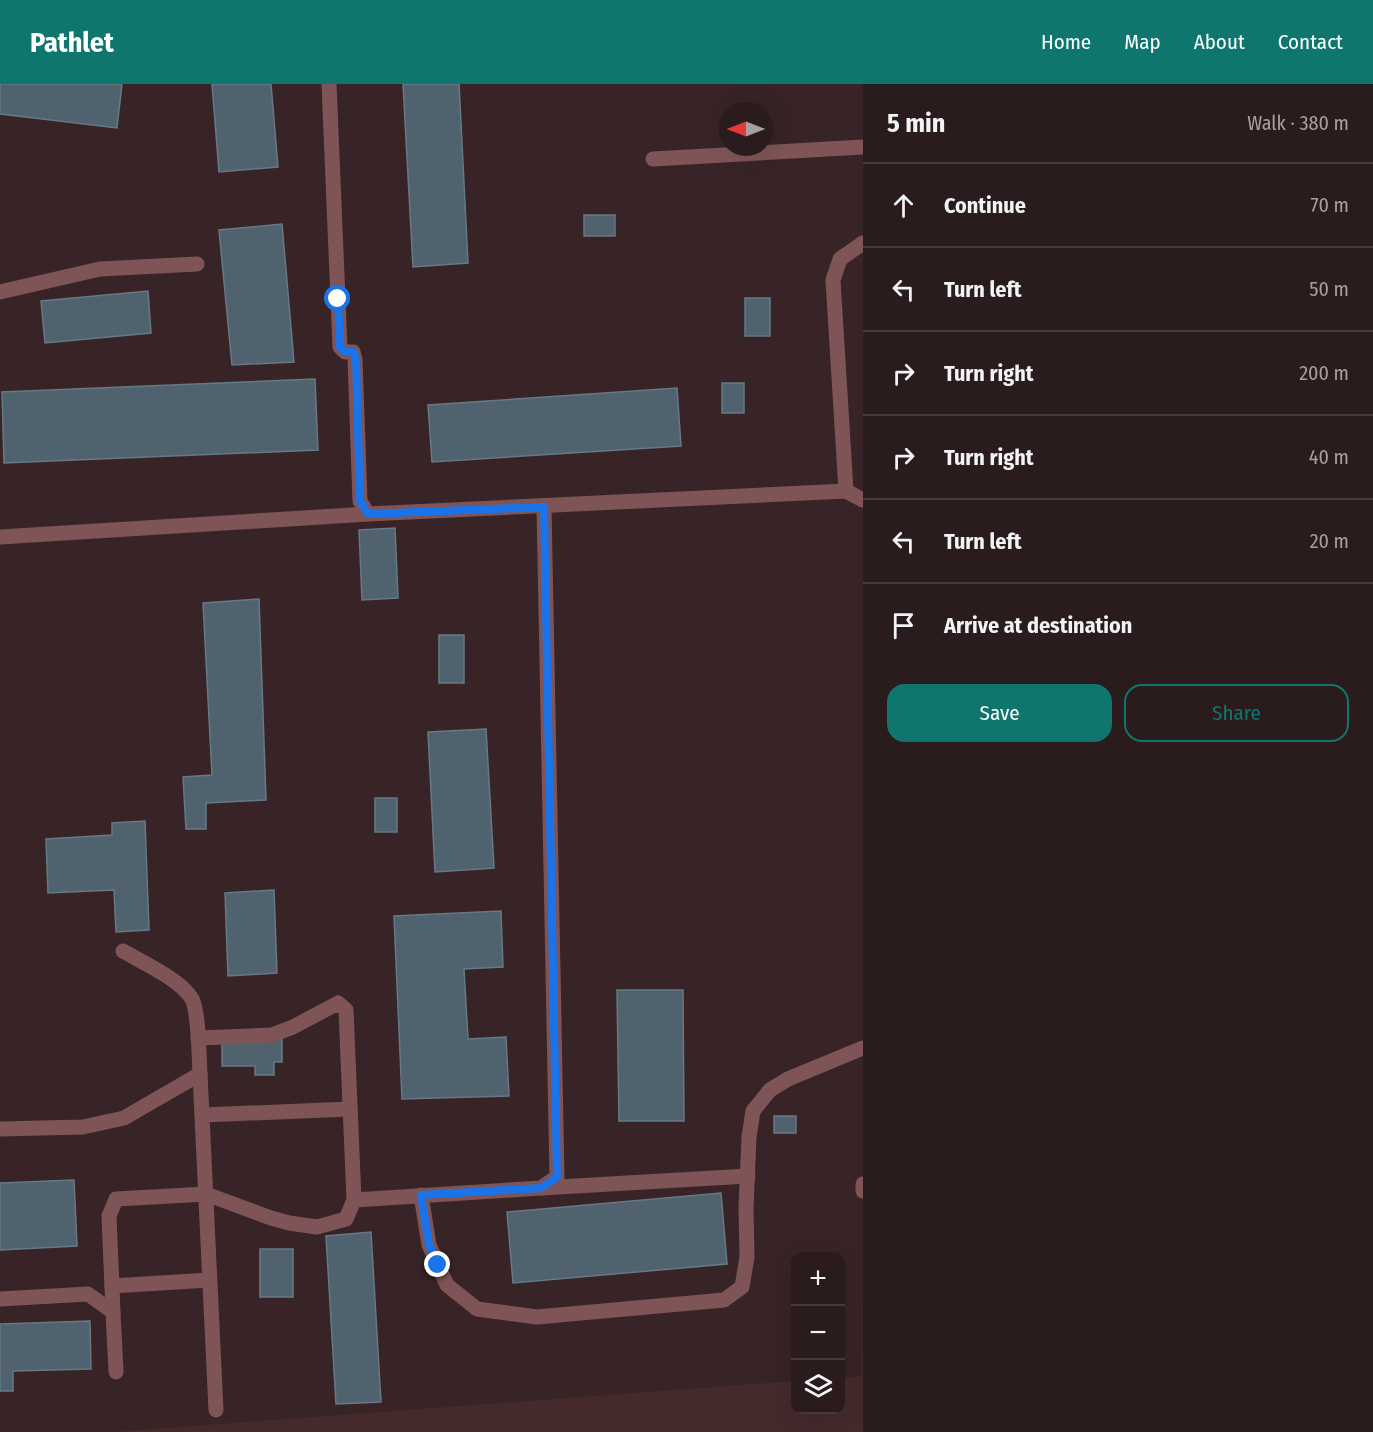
<!DOCTYPE html>
<meta charset="utf-8">
<style>
:root{--surface:#2a1b1c;--page:#362829;--text:#f1f3f6;--muted:#a5a1a3;--line:#46393b;--accent:#0f766e}
body{margin:0;font-family:"Fira Sans Condensed",sans-serif;background:var(--page);color:var(--text)}
.controls{position:absolute;right:18px;bottom:18px;display:grid;overflow:hidden;border-radius:12px;box-shadow:0 6px 24px #0002}
.controls button{width:54px;height:54px;display:grid;place-items:center;padding:0;border:0;border-bottom:2px solid var(--line);background:var(--surface);color:var(--text);font:30px sans-serif}
.compass{position:absolute;left:719px;top:18px;width:54px;height:54px;border-radius:50%;background:var(--surface);box-shadow:0 6px 24px #0002;rotate:270deg}
.stop{position:absolute;width:18px;height:18px;margin:-14px;border:4px solid #1a73e8;border-radius:50%;background:#fff}
.stop.end{background:#1a73e8;border-color:#fff;box-shadow:0 2px 6px #0008}
.list{margin:0;padding:0;list-style:none}
h2{display:flex;justify-content:space-between;align-items:center;height:78px;margin:0;padding:0 24px;font-size:26px}
h2 small{font-size:20px;font-weight:400;color:var(--muted)}
.list li{display:grid;grid-template-columns:39px 1fr auto;gap:18px;align-items:center;box-sizing:border-box;height:84px;padding:0 24px;border-top:2px solid var(--line)}
.list b{display:block;font-size:22px;white-space:nowrap}
.list em{font-size:20px;font-style:normal;color:var(--muted)}
.actions{display:flex;gap:12px;padding:18px 24px}
.actions a{flex:1;padding:14px 0;border:2px solid var(--accent);border-radius:18px;text-align:center;font-size:21px;color:var(--accent)}
.actions .main{background:var(--accent);color:#fff}
.icon{flex:none;width:33px;height:33px;fill:none;stroke:currentColor;stroke-width:2;stroke-linecap:round;stroke-linejoin:round}
.map{position:relative;flex:none;width:863px;height:1348px;overflow:hidden}
header{display:flex;align-items:center;gap:36px;box-sizing:border-box;height:84px;padding:0 30px;background:var(--accent);color:#fff}
header strong{font-size:28px}
nav{display:flex;gap:33px;margin-inline-start:auto;font-size:21px}
main{display:flex}
aside{flex:1;background:var(--surface)}
.map>svg:first-child{display:block}
.built{fill:#452a2c}
.building{fill:#50626e;stroke:#667986;stroke-width:1.5}
.lines{fill:none;stroke-linecap:round;stroke-linejoin:round}
.minor{stroke:#7f5457;stroke-width:15}
.route{stroke:#1a73e8;stroke-width:8}
</style>
<header>
<strong>Pathlet</strong>
<nav><a>Home</a><a>Map</a><a>About</a><a>Contact</a></nav>
</header>
<main>
<div class="map">
<svg width="863" height="1348" viewBox="0 0 863 1348">
<rect width="100%" height="100%" fill="#382426"/>
<path class="built" d="M863 1164V1348H114L795 1297 796 1326H840L841 1294 862 1292Z"/>
<g class="building">
<path d="M0 0H122L117 44 0 30Z"/>
<path d="M212 0H271L278 83 219 88Z"/>
<path d="M403 0H459L468 179 413 183Z"/>
<rect x="584" y="131" width="31" height="21"/>
<path d="M282 140 294 278 232 281 219 146Z"/>
<path d="M148 207 151 249 45 259 41 217Z"/>
<rect x="745" y="214" width="25" height="38"/>
<path d="M315 295 318 366 4 379 2 308Z"/>
<rect x="722" y="299" width="22" height="30"/>
<path d="M677 304 681 362 432 378 428 321Z"/>
<path d="M395 444 398 514 362 516 359 446Z"/>
<path d="M259 515 266 716 206 719V745H186L183 693 212 691 203 519Z"/>
<rect x="439" y="551" width="25" height="48"/>
<path d="M486 645 494 784 435 788 428 648Z"/>
<rect x="375" y="714" width="22" height="34"/>
<path d="M145 737 149 846 116 848 114 806 48 809 46 755 112 751V739Z"/>
<path d="M274 806 277 889 228 892 225 809Z"/>
<path d="M501 827 503 883 464 885 468 955 506 953 509 1012 402 1015 394 832Z"/>
<path d="M617 906H683L684 1037H619Z"/>
<path d="M222 955H282V978H274V991H255V982H222Z"/>
<rect x="774" y="1032" width="22" height="17"/>
<path d="M74 1096 77 1162 0 1166V1099Z"/>
<path d="M721 1109 727 1180 513 1199 507 1128Z"/>
<path d="M371 1148 381 1318 336 1320 326 1152Z"/>
<rect x="260" y="1165" width="33" height="48"/>
<path d="M90 1237 91 1285 13 1287V1307H0V1240Z"/>
</g>
<g class="lines">
<g class="minor">
<path d="M329 0 340 263 345 268H353L355 275 360 417 368 430 846 407 863 416"/>
<path d="M653 75 863 63"/>
<path d="M0 208 100 185 197 180"/>
<path d="M846 407 833 196 840 175 863 159"/>
<path d="M0 453 368 430"/>
<path d="M200 990 216 1326"/>
<path d="M202 1031 350 1025"/>
<path d="M0 1045 83 1043 124 1034 200 990C199 974 199 929 192 915 181 896 142 878 123 867"/>
<path d="M863 1100V1107"/>
<path d="M541 1104 748 1092"/>
<path d="M421 1111 429 1161 447 1201 477 1225 537 1233 724 1216 742 1203 747 1173 746 1123 749 1053 753 1027 770 1006 788 995 863 964"/>
<path d="M354 1116 541 1104 557 1093 544 423"/>
<path d="M112 1202 209 1196"/>
<path d="M0 1215 88 1210 113 1228 116 1288"/>
<path d="M113 1228 109 1132 116 1115 206 1110 271 1134 289 1139 317 1143 346 1135 354 1116 346 926 338 919 293 943 272 951 198 954"/>
</g>
</g>
<g class="lines">
<path class="route" d="M338 215 340 263 345 268H353L356 275 360 417 368 430 544 423 557 1093 541 1104 421 1111 429 1161 438 1181"/>
</g>
</svg>
<div class="controls">
<button>+</button>
<button>−</button>
<button><svg class="icon" aria-label="layers" viewBox="0 0 24 24"><path d="M12 4l9 5-9 5-9-5zM3 14l9 5 9-5"/></svg></button>
</div>
<svg class="compass" viewBox="-18 -18 36 36"><path d="M0-13l5 13h-10z" fill="#e53935"/><path d="M0 13l5-13h-10z" fill="#a5a1a3"/></svg>
<div class="stop" style="left:338px;top:215px"></div>
<div class="stop end" style="left:438px;top:1181px"></div>
</div>
<aside>
<h2>5 min<small>Walk · 380 m</small></h2>
<ul class="list">
<li><svg class="icon" aria-label="ahead" viewBox="0 0 24 24"><path d="M12 20V5M6 11l6-6 6 6"/></svg><div><b>Continue</b></div><em>70 m</em></li>
<li><svg class="icon" aria-label="left" viewBox="0 0 24 24"><path d="M17 20v-9H6M10 6l-5 5 5 5"/></svg><div><b>Turn left</b></div><em>50 m</em></li>
<li><svg class="icon" aria-label="right" viewBox="0 0 24 24"><path d="M7 20v-9h11M14 6l5 5-5 5"/></svg><div><b>Turn right</b></div><em>200 m</em></li>
<li><svg class="icon" aria-label="right" viewBox="0 0 24 24"><path d="M7 20v-9h11M14 6l5 5-5 5"/></svg><div><b>Turn right</b></div><em>40 m</em></li>
<li><svg class="icon" aria-label="left" viewBox="0 0 24 24"><path d="M17 20v-9H6M10 6l-5 5 5 5"/></svg><div><b>Turn left</b></div><em>20 m</em></li>
<li><svg class="icon" aria-label="arrive" viewBox="0 0 24 24"><path d="M6 21V4h12l-3 4 3 4H6"/></svg><div><b>Arrive at destination</b></div></li>
</ul>
<div class="actions"><a class="main">Save</a><a>Share</a></div>
</aside>
</main>
